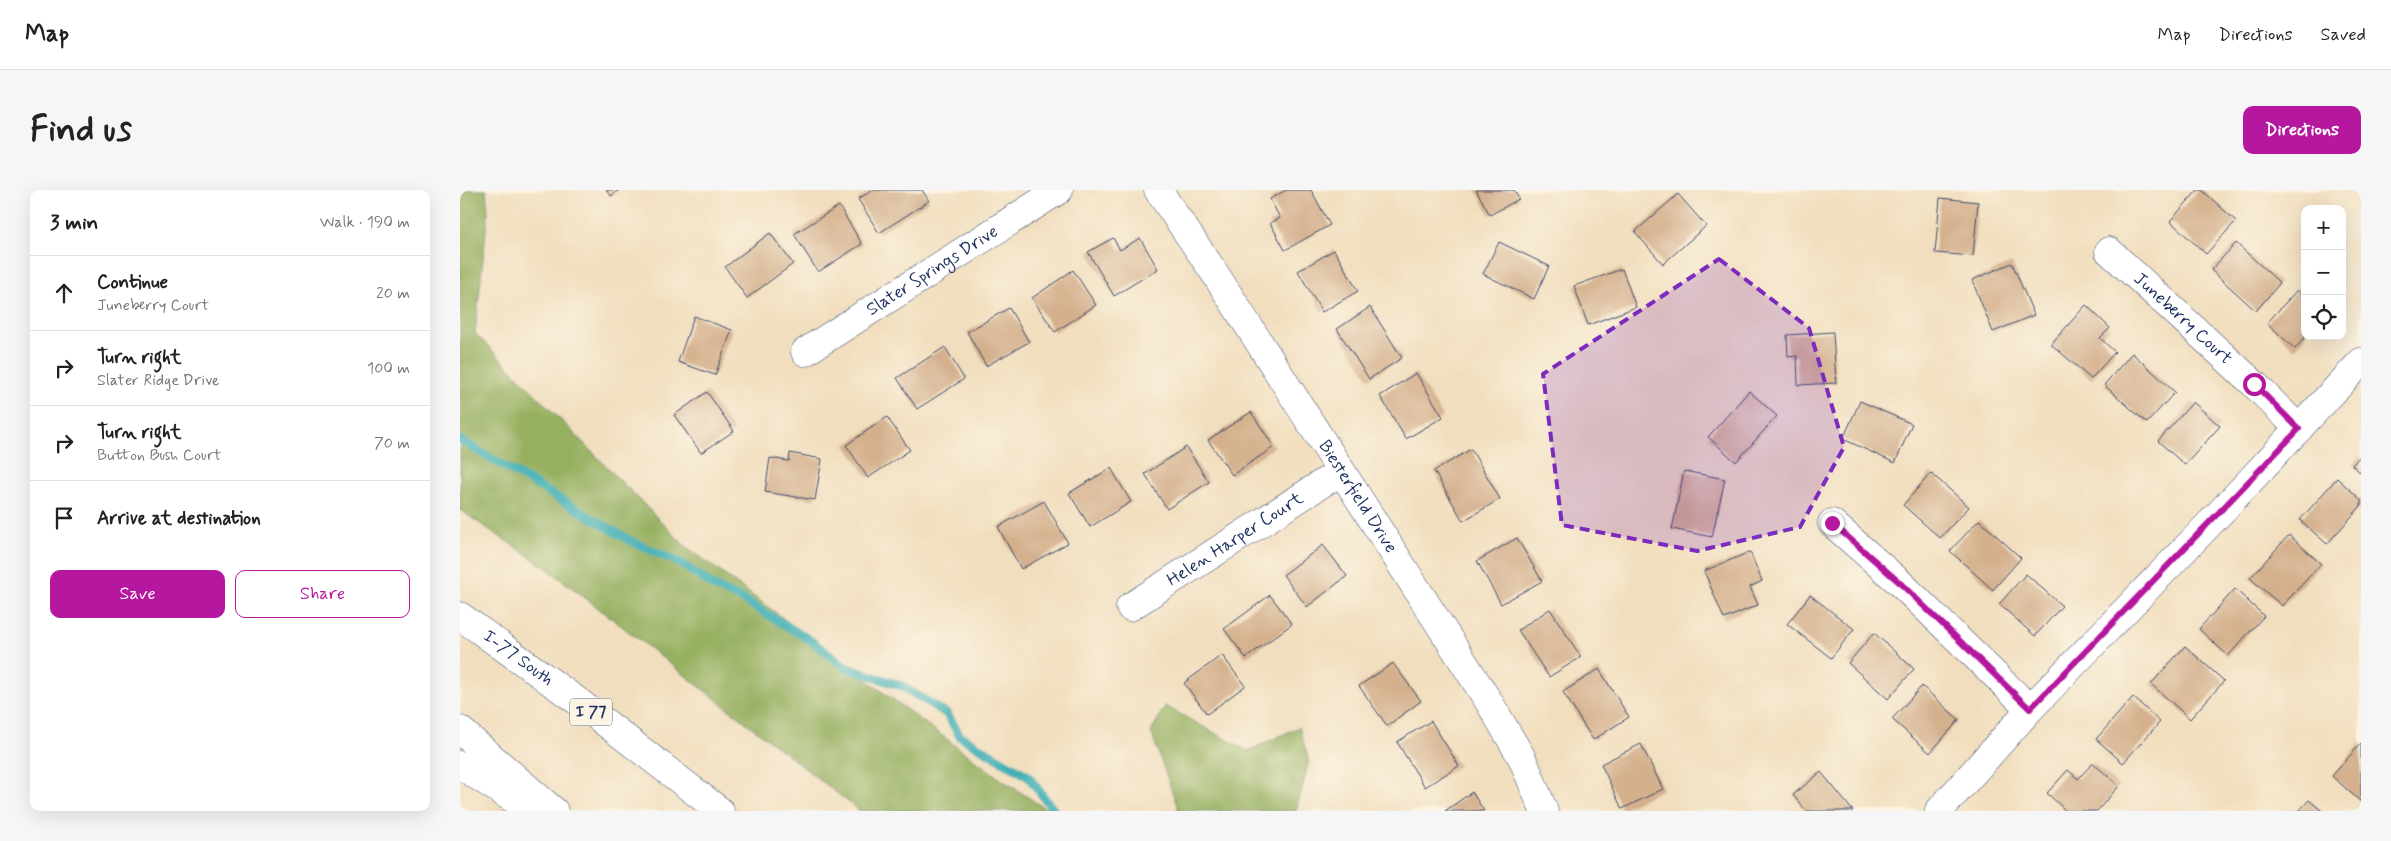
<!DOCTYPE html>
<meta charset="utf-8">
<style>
:root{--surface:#fff;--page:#f6f6f6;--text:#222;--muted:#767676;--line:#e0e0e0;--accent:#b5179e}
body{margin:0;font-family:Mynerve,sans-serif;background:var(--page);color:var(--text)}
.controls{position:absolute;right:15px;top:15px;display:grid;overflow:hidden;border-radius:10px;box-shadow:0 5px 20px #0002}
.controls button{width:45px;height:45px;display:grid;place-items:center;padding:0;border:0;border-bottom:1px solid var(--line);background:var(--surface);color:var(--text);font:25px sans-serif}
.stop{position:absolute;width:15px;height:15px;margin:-11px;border:4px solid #b5179e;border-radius:50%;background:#fff}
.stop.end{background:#b5179e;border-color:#fff;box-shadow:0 1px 5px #0008}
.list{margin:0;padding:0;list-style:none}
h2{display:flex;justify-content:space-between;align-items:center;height:65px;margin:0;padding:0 20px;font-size:21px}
h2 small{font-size:16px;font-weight:400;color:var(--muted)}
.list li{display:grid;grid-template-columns:32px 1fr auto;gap:15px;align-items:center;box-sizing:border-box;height:75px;padding:0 20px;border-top:1px solid var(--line)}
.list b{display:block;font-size:19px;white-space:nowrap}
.list p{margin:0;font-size:16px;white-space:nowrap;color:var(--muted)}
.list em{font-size:16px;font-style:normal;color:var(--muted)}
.actions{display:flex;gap:10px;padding:15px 20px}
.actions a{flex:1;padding:11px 0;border:1px solid var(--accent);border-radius:10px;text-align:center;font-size:18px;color:var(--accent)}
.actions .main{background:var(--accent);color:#fff}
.icon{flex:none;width:28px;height:28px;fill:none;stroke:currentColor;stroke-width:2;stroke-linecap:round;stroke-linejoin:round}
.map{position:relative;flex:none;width:1901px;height:621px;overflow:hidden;border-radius:10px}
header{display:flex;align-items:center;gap:30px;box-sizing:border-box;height:70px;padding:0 25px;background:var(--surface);border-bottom:1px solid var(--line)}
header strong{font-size:24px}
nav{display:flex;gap:28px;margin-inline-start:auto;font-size:18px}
.intro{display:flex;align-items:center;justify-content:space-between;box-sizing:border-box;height:120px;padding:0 30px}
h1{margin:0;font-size:35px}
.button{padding:12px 22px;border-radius:10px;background:var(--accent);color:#fff;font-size:18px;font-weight:700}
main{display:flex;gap:30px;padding:0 30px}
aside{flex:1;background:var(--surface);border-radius:10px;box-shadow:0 5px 20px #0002}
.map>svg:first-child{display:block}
.forest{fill:#96b061;stroke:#587060}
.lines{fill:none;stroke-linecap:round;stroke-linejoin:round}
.stream{stroke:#3badb3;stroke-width:9}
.building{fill:#d4b08d}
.street-casing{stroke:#3b496c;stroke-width:29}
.highway-casing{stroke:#3b496c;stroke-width:29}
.street{stroke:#fff;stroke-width:28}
.highway{stroke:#fff;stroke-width:28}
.route{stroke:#b5179e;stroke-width:6}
.marked{fill:#7b2cbf;fill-opacity:0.2;stroke:#7b2cbf;stroke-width:4;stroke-dasharray:10 6;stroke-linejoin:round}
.labels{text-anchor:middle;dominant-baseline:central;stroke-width:4;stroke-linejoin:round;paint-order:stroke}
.shield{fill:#fcf5e5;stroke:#5e6a86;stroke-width:1}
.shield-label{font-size:16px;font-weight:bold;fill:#1b2f5e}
.street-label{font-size:18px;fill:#1b2f5e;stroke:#fcf5e5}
</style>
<header>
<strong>Map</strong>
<nav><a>Map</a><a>Directions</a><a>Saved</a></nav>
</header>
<div class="intro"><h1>Find us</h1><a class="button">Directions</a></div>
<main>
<aside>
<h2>3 min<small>Walk · 190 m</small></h2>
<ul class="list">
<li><svg class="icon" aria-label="ahead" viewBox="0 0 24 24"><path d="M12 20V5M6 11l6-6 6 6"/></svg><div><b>Continue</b><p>Juneberry Court</p></div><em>20 m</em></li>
<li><svg class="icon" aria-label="right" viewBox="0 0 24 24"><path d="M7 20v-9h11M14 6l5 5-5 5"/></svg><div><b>Turn right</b><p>Slater Ridge Drive</p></div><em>100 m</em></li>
<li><svg class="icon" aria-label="right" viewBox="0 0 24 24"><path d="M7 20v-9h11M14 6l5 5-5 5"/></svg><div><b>Turn right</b><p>Button Bush Court</p></div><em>70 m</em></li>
<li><svg class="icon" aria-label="arrive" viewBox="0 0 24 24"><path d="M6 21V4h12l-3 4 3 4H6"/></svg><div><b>Arrive at destination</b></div></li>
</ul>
<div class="actions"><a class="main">Save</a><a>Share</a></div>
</aside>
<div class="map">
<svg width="1901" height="621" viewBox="0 0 1901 621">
<rect width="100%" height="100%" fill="#fcf5e5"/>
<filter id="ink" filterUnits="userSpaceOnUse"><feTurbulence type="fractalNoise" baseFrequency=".02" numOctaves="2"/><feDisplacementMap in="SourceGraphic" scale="10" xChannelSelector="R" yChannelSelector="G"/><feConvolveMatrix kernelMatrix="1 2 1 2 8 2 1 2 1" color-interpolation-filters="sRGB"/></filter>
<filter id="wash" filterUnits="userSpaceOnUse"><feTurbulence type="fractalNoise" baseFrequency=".0096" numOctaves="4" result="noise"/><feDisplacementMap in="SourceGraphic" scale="20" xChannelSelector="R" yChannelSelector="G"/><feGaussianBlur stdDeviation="1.12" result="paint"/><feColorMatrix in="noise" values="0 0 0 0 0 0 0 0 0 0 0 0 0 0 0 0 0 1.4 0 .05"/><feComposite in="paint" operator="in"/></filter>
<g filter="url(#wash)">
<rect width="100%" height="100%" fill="#f1debe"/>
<g class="forest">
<path d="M0 0H26L28 23 15 143 224 355 542 590 589 621H400L88 379 0 320Z"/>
<path d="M705 516 788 561 839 537 849 571 836 621H719L691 542Z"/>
</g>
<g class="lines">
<path class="stream" d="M0 250 169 350 220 373 255 397 280 408 350 450 385 477 442 496 487 524 500 546 568 586 594 621"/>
</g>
<g id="blocks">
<g class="building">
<path d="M146 0H159L151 6Z"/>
<path d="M413 0H462L469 11 419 43 398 9Z"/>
<path d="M826 0H851L870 35 825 60 810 33 820 28 810 9Z"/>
<path d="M1016 0H1054L1059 9 1030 25Z"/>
<path d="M1738 0H1742L1776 31 1746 64 1710 31Z"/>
<path d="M1218 4 1246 36 1203 74 1175 42Z"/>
<path d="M1480 8 1518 12 1513 66 1475 63Z"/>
<path d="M379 16 402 54 358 82 334 44Z"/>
<path d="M310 43 333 74 287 108 265 77Z"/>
<path d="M653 48 660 60 680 48 698 79 654 106 628 62Z"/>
<path d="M1039 52 1089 76 1074 109 1023 84Z"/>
<path d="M1776 53 1820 93 1796 121 1751 80Z"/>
<path d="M874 60 898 101 862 122 838 81Z"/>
<path d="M1552 73 1574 125 1533 142 1512 90Z"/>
<path d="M1162 79 1176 117 1128 135 1114 96Z"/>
<path d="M613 80 636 115 595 142 572 108Z"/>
<path d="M1837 100 1845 107 1846 146 1835 159 1807 133Z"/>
<path d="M1626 115 1650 138 1640 148 1655 162 1631 189 1591 154Z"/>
<path d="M910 117 942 168 909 189 877 139Z"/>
<path d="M549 118 569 152 526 176 507 142Z"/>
<path d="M234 126 272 140 255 185 218 172Z"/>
<path d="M1373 142 1376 193 1338 195 1337 166 1328 167 1327 145Z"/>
<path d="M485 157 504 189 457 219 437 188Z"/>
<path d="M1672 163 1715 202 1687 233 1644 195Z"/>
<path d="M956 183 983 227 946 249 920 206Z"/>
<path d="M1289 201 1317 226 1276 272 1248 247Z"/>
<path d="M247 202 274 241 241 263 214 225Z"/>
<path d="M1400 211 1452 234 1435 273 1383 249Z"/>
<path d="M1733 212 1760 236 1725 275 1698 251Z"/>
<path d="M791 222 814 257 772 285 748 250Z"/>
<path d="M427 227 450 260 408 288 386 255Z"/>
<path d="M726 257 749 292 707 319 685 284Z"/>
<path d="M1011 259 1040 309 1003 331 974 281Z"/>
<path d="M330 263 362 269 355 310 305 302 310 268 329 271Z"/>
<path d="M1901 265V283L1892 275Z"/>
<path d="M651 278 671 312 630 337 609 303Z"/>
<path d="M1224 281 1265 289 1252 347 1212 339Z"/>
<path d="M1471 283 1509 317 1480 348 1443 315Z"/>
<path d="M1877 288 1901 310V316L1867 354 1840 330Z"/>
<path d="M584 311 608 353 561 379 538 337Z"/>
<path d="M1519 330 1561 368 1533 400 1490 361Z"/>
<path d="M1829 345 1861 374 1822 416 1790 388Z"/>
<path d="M1057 348 1082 391 1041 414 1017 371Z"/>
<path d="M863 355 887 386 847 417 823 385Z"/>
<path d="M1290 362 1302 391 1290 397 1298 415 1264 429 1244 381Z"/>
<path d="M1566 384 1602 416 1575 446 1539 414Z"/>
<path d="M1775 399 1804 426 1768 466 1739 439Z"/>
<path d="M810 405 832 434 786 468 764 439Z"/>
<path d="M1350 405 1394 439 1371 468 1327 434Z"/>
<path d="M1090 419 1121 467 1089 487 1058 440Z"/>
<path d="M1414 443 1454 479 1428 509 1388 473Z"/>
<path d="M1725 456 1764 491 1730 529 1691 494Z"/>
<path d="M762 465 785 496 747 524 724 493Z"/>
<path d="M933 473 961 511 927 536 899 496Z"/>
<path d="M1139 479 1169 527 1133 550 1103 502Z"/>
<path d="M1462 496 1499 530 1470 563 1432 529Z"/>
<path d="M1673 507 1700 532 1663 573 1636 549Z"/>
<path d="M971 531 999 576 965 597 937 552Z"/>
<path d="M1901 553V612L1872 586Z"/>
<path d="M1181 554 1203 599 1162 619 1141 574Z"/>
<path d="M1633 573 1659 596 1637 621H1606L1587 603 1608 580 1618 589Z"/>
<path d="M1361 582 1393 621H1346L1333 605Z"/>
<path d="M1012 602 1024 621H985Z"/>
<path d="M1849 610 1862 621H1839Z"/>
</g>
</g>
</g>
<g filter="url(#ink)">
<use href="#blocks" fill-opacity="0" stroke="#3b496c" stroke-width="1"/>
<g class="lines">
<g class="street-casing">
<g id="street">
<path id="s1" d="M698 0 754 82 1029 512 1062 568 1084 621"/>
<path id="s2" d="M1649 61 1794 194 1839 239"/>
<path id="s3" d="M345 162 599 0"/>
<path d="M1372 333 1439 392 1570 519"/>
<path id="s4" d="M670 417 880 282"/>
<path d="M1479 621 1570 519 1757 326 1901 172"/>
</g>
</g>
<g class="highway-casing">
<g id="highway">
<path id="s5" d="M0 426 116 510 260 621"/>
<path d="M0 540 94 621"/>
<path d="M0 575 72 621"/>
</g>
</g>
<use href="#street" class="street"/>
<use href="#highway" class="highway"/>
</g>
</g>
<g class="lines" filter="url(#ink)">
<path class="route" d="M1372 333 1439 392 1570 519 1839 239 1794 194"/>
</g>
<path class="marked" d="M1259 69 1349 138 1384 257 1340 337 1237 361 1102 335 1083 184Z"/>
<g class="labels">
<rect class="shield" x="110" y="508.5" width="42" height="27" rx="4"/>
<g class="shield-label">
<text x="131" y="522">I 77</text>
</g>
<g class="street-label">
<text stroke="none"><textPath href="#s3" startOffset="151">Slater Springs Drive</textPath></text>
<text stroke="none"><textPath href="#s2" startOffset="100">Juneberry Court</textPath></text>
<text stroke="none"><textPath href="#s1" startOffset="366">Biesterfield Drive</textPath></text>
<text stroke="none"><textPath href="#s4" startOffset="125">Helen Harper Court</textPath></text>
<text stroke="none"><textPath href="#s5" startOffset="72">I-77 South</textPath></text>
</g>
</g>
</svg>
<div class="controls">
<button>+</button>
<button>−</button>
<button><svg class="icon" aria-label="locate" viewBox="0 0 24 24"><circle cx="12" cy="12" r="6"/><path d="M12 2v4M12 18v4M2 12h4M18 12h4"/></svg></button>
</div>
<div class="stop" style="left:1794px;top:194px"></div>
<div class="stop end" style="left:1372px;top:333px"></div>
</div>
</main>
